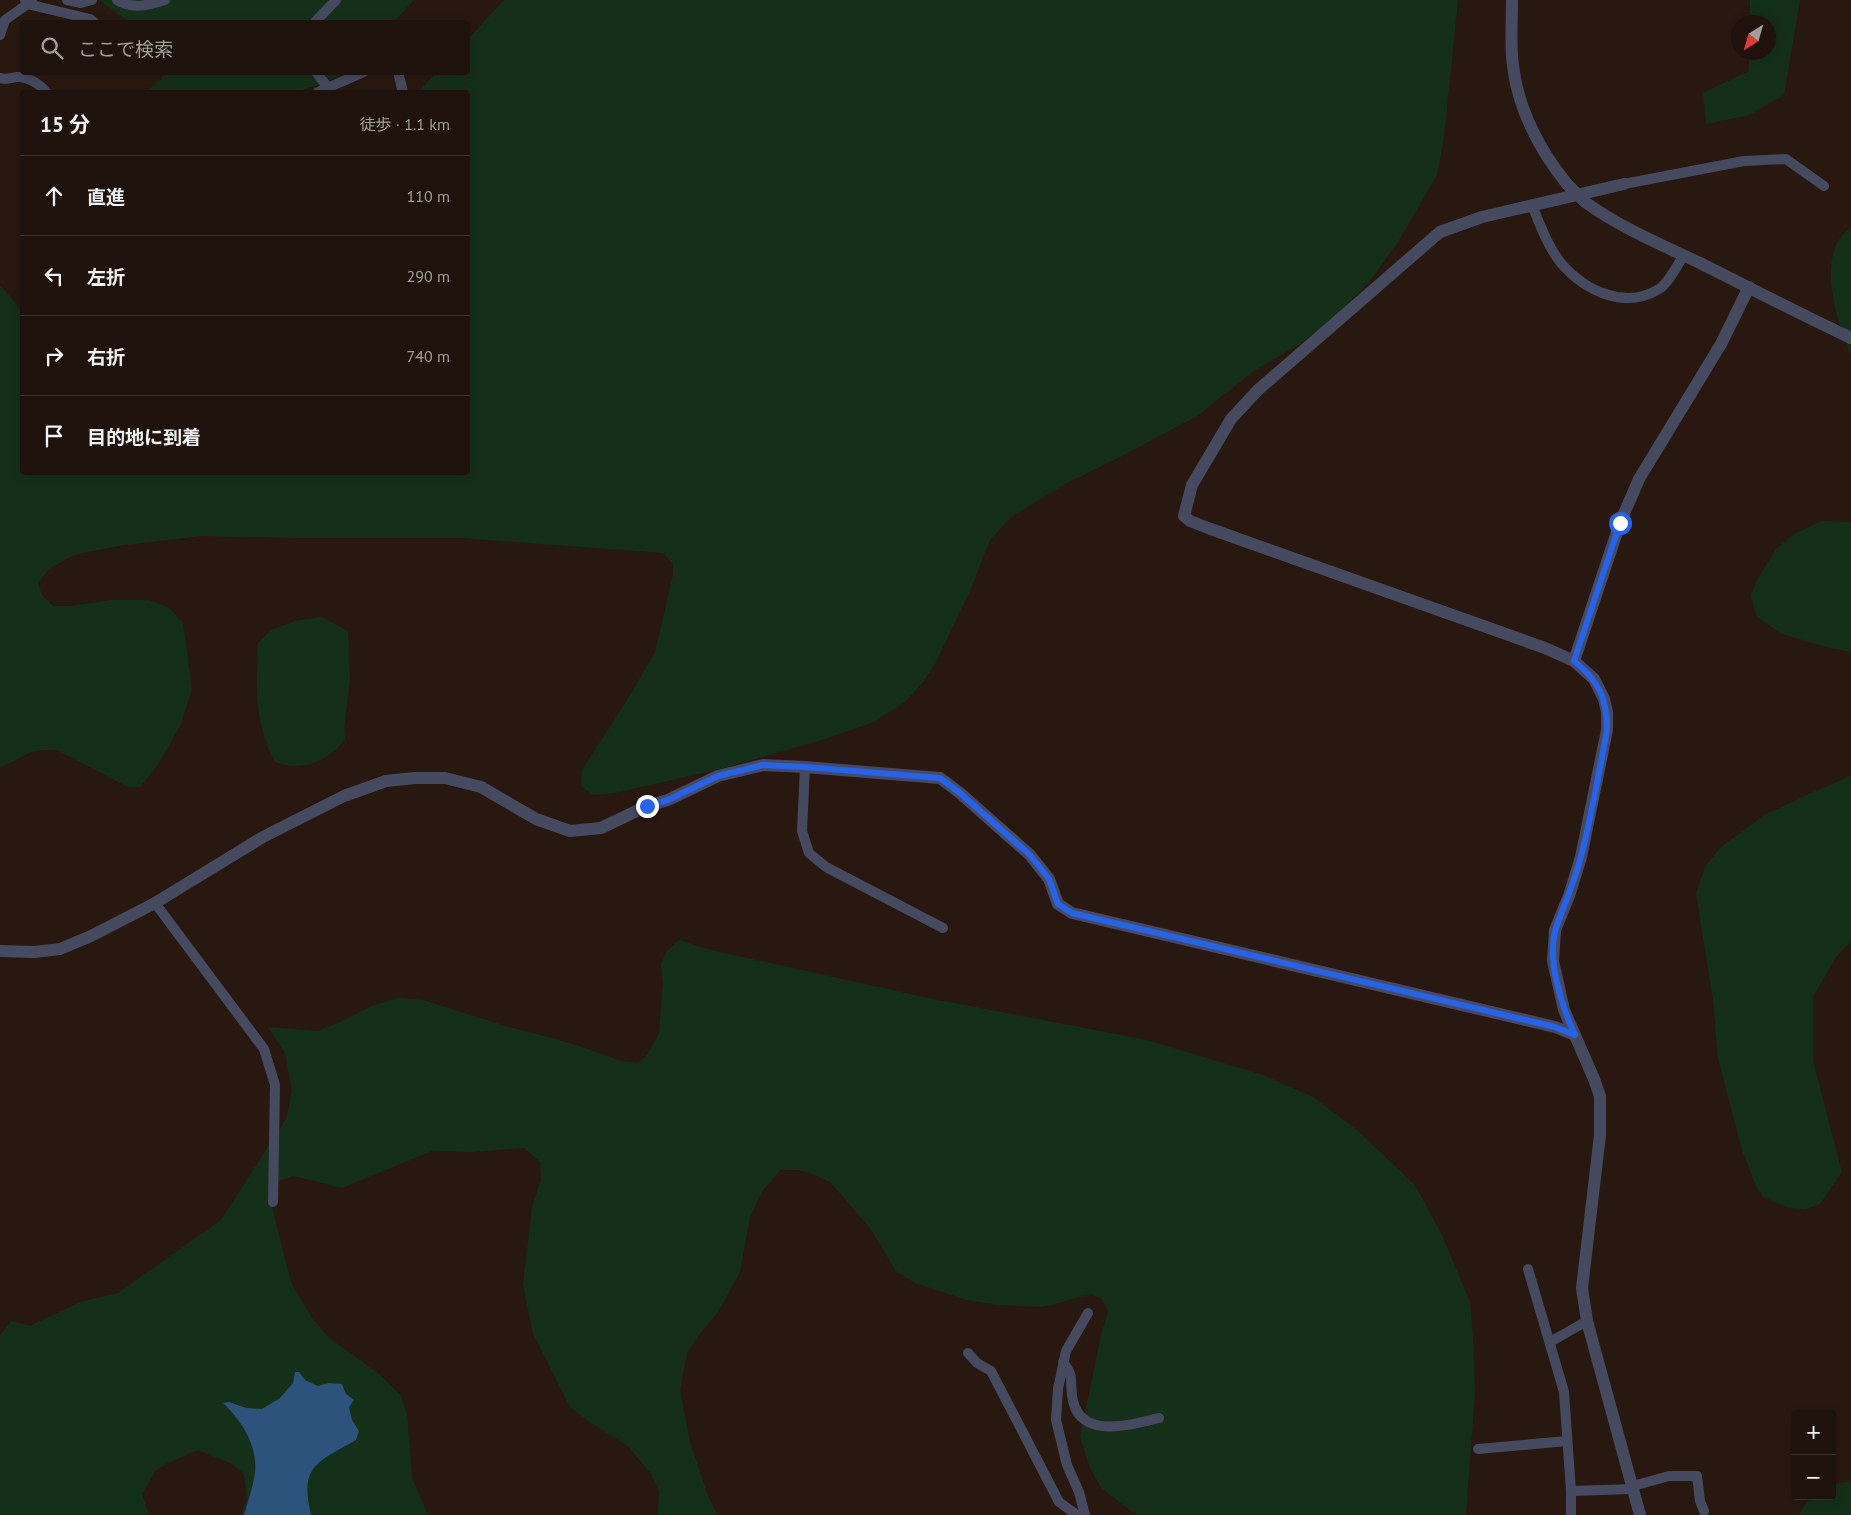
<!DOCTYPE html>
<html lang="ja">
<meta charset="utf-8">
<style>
:root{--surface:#1f120c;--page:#2c201a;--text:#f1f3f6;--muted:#a19e9d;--line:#3c322d}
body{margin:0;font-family:"PT Sans","Noto Sans JP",sans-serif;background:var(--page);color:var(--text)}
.controls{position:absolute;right:15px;bottom:15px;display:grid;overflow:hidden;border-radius:5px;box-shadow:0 2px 8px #0003}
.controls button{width:45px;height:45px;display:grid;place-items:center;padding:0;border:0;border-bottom:1px solid var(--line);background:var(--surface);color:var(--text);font:25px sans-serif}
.compass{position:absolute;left:1731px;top:15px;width:45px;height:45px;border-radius:50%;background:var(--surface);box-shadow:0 2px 8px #0003;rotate:217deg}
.stop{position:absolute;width:15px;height:15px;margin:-11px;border:4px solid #2563eb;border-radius:50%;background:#fff}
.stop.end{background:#2563eb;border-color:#fff;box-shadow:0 1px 5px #0008}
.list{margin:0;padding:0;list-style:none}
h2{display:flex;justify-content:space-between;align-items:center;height:65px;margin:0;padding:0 20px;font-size:21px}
h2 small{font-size:16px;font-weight:400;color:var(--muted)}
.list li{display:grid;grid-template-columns:32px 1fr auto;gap:15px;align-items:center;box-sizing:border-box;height:80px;padding:0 20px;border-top:1px solid var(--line)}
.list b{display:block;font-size:19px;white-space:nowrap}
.list em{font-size:16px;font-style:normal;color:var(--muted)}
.icon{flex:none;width:28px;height:28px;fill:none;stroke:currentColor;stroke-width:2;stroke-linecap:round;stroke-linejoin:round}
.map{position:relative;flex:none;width:1851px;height:1515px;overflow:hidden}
.search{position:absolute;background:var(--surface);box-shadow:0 2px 8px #0003;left:20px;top:20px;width:450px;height:55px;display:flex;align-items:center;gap:12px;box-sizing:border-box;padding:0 18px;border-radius:5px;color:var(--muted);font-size:19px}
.panel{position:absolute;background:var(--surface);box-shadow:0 2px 8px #0003;left:20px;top:90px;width:450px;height:385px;border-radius:5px}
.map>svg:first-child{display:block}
.green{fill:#153019}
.water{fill:#2d527b}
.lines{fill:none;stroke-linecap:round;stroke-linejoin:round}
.minor{stroke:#464a60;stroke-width:10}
.tertiary{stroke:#464a60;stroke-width:12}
.tertiary-bridge{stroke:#464a60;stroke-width:12}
.route{stroke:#2563eb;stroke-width:6}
</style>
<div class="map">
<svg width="1851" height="1515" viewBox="0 0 1851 1515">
<rect width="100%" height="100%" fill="#291810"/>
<g class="green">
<path d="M99 0H414L394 22H129Z"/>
<path d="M504 0H1458L1444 137 1437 175 1398 242 1369 282 1332 320 1298 345 1255 370 1197 416 1124 455 1065 484 1011 517 990 540 970 591 935 664 923 682 905 702 874 722 816 742 720 769 615 793 593 795 581 786 582 770 629 697 655 652 673 575V564L663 553 461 538H296L201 536 118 546 74 555 49 569 38 583 42 595 53 606H71L112 600H149L169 608 183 623 192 689 180 726 157 766 140 787H128L57 750H42L31 752 0 768V286C9 293 15 304 22 312V472H468V92H418L436 73 468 72V39Z"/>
<path d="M1750 0H1800L1784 95 1749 115 1706 124 1703 93 1749 71V53L1768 52V22H1750Z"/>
<path d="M163 73H343L322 84 295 92H145L162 79Z"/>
<path d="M1851 228V354C1837 324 1814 250 1851 228Z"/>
<path d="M1821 521 1851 522V652L1830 648 1782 634 1757 617 1751 596 1757 580 1776 549 1796 533Z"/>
<path d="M322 617 348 631 350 679 344 728 345 739C333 755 316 766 294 766 288 766 281 764 275 762 254 720 256 688 258 643L271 630 295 621Z"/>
<path d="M1851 776V941L1836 957 1813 997V1061L1842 1172 1820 1204 1806 1209 1789 1208 1763 1197 1756 1186 1743 1153 1718 1059 1713 1000 1696 893 1706 865 1721 847 1765 815 1809 794Z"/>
<path d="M679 940 711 950 928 998 1147 1040 1263 1075 1313 1097 1358 1131 1415 1185 1442 1235 1470 1302 1473 1335 1475 1393 1466 1515H1137L1102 1489 1090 1468 1080 1437 1101 1335 1108 1311 1102 1299 1092 1294 1043 1307 999 1305 967 1300 915 1283 896 1271 870 1228 830 1182 813 1174 798 1170H781L763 1190 750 1217 740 1272 718 1312 699 1335 687 1353 680 1390 690 1442 708 1496 718 1515H658L659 1491 651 1474 628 1446 591 1423 570 1407 533 1333 523 1285 532 1208 541 1179 540 1162 524 1148 472 1152 432 1151 342 1188 293 1176 279 1181 272 1196V1207L291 1282 312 1318 328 1337 379 1374 401 1396 407 1414 412 1478 428 1515H241L247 1499 244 1474 230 1463 198 1450 168 1463 156 1470 142 1494 149 1515H0V1335L11 1321 30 1326 80 1302 118 1293 221 1220 286 1119 292 1091 285 1053 268 1027 318 1031 340 1022 371 1006 397 998 423 1000 506 1026 573 1044 621 1061 638 1063 647 1055 659 1034 663 983 661 964 666 952Z"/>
<path d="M1851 1481V1515H1799C1809 1497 1812 1496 1832 1496V1485Z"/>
</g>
<path class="water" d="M295 1372H299L305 1380 318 1386 328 1383 342 1384 346 1394 354 1400 349 1407 352 1420 359 1431 356 1440C318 1462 299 1465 311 1515H244C248 1501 253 1487 255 1473 258 1446 242 1421 223 1403L229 1402 246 1408 262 1409 280 1398 293 1383Z"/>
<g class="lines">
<g class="minor">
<path d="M25 0 27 4 90 19 94 22"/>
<path d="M67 0 81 3 92 0"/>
<path d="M117 0C133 10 149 5 165 0"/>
<path d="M315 22 336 0"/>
<path d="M0 35 5 20 32 1"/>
<path d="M316 72 328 88"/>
<path d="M398 72 403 92"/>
<path d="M0 78C6 80 10 78 17 77 27 76 40 84 46 92"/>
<path d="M318 92 364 72"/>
<path d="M1624 184 1744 161 1786 159 1824 186"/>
<path d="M1532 205C1540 225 1548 247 1561 263 1585 291 1625 310 1659 289 1668 284 1678 264 1684 255"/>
<path d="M805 767 802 831 809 853 826 867 943 928"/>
<path d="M155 903 264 1049 275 1085 273 1202"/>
<path d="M1528 1269 1564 1392 1571 1491V1515"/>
<path d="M1550 1342 1587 1321"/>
<path d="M968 1353 977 1363 991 1371 1059 1502 1077 1515"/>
<path d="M1063 1362C1074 1376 1070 1379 1072 1395 1077 1441 1129 1425 1159 1418"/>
<path d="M1478 1449 1567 1441"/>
<path d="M1633 1486 1669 1476H1697L1700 1501 1704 1511"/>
<path d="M1571 1491 1633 1489"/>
<path d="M1085 1515 1079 1492 1067 1465 1056 1420 1058 1389 1066 1351 1088 1313"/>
</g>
<g class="tertiary">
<path d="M1512 0C1512 22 1510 44 1513 66 1518 109 1540 151 1567 184"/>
<path d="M1624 184 1482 217 1440 232 1258 390 1231 419 1192 485 1184 516 1190 521 1208 528 1545 648 1574 661 1594 679 1604 699 1607 712V730L1581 857 1569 896 1555 930 1553 961 1564 1010 1594 1079 1600 1096V1135L1582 1288 1587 1321 1640 1515"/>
<path d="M1585 202C1621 228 1660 244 1700 263 1750 288 1800 314 1851 338"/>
<path d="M1574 661 1620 523 1639 479 1721 344 1749 287"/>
<path d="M0 951 34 952 60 949 91 936 155 903 263 837 344 796 386 781 415 778H445L481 787 536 819 570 831 601 828 647 806 668 800 718 776 763 765 805 767 940 778 960 793 1030 855 1049 879 1058 904 1072 913 1555 1027 1575 1035"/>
</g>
<path class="tertiary-bridge" d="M1567 184 1585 202"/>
</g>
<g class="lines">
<path class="route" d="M647 806 668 800 718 776 763 765 805 767 940 778 960 793 1030 855 1049 879 1058 904 1072 913 1555 1027 1575 1035C1562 1006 1546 960 1556 928 1564 904 1575 881 1581 856 1592 815 1599 772 1607 730 1607 698 1599 681 1574 661L1620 523"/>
</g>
</svg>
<div class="controls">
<button>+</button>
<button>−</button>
</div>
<svg class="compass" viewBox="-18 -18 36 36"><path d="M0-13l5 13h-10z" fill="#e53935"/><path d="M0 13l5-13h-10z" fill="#a19e9d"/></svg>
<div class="stop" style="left:1620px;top:523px"></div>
<div class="stop end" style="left:647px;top:806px"></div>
<div class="search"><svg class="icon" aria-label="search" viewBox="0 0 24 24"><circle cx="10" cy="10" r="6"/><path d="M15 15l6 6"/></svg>ここで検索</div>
<section class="panel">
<h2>15 分<small>徒歩 · 1.1 km</small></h2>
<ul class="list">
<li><svg class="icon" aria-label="ahead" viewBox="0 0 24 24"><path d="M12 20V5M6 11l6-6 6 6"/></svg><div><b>直進</b></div><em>110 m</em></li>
<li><svg class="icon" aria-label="left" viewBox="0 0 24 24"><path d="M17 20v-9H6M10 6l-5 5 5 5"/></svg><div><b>左折</b></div><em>290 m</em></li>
<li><svg class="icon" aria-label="right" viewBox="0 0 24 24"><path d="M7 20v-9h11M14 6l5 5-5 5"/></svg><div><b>右折</b></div><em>740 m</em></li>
<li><svg class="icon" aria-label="arrive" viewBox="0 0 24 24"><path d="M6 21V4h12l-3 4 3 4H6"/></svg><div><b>目的地に到着</b></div></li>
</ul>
</section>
</div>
